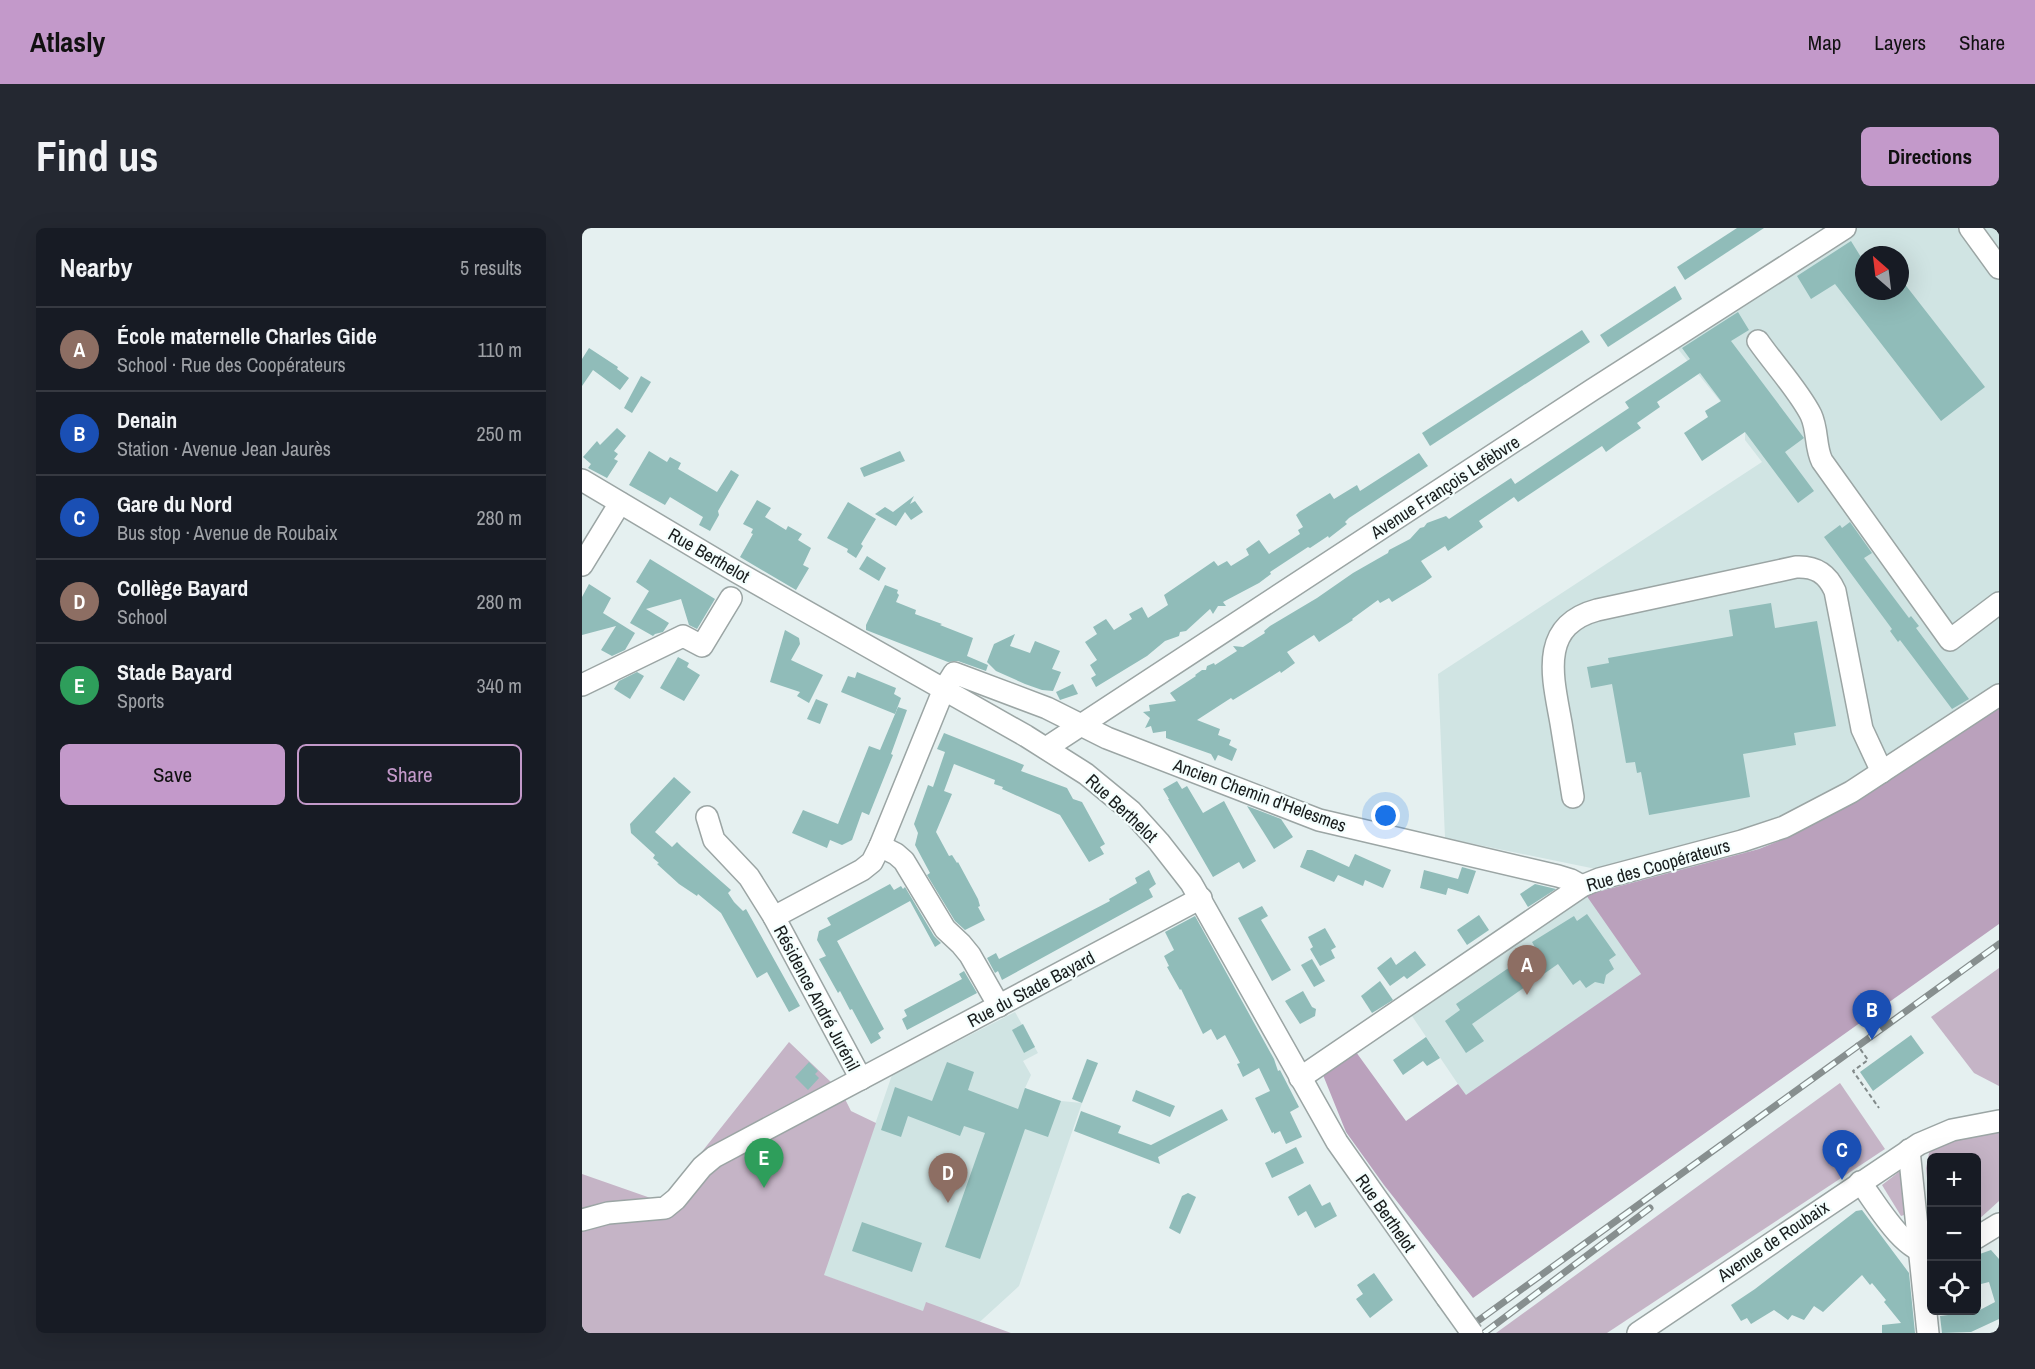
<!DOCTYPE html>
<meta charset="utf-8">
<style>
:root{--surface:#171b24;--page:#242831;--text:#f1f3f6;--muted:#9ea1a6;--line:#363941;--accent:#c399ca}
body{margin:0;font-family:"Archivo Narrow",sans-serif;background:var(--page);color:var(--text)}
.controls{position:absolute;right:18px;bottom:18px;display:grid;overflow:hidden;border-radius:9px;box-shadow:0 6px 24px #0002}
.controls button{width:54px;height:54px;display:grid;place-items:center;padding:0;border:0;border-bottom:2px solid var(--line);background:var(--surface);color:var(--text);font:30px sans-serif}
.compass{position:absolute;left:1273px;top:18px;width:54px;height:54px;border-radius:50%;background:var(--surface);box-shadow:0 6px 24px #0002;rotate:332deg}
.you{position:absolute;left:804px;top:588px;width:21px;height:21px;margin:-15px;border:4px solid #fff;border-radius:50%;background:#1a73e8;box-shadow:0 0 0 9px #1a73e833}
.badge{display:grid;place-items:center;width:39px;height:39px;border-radius:50%;background:var(--accent);color:#fff;font-size:20px;font-weight:700}
.pin{position:absolute;translate:-50% -50px;filter:drop-shadow(0 2px 3px #0008)}
.pin::after{content:'';position:absolute;top:32px;width:21px;height:18px;background:inherit;clip-path:polygon(0 0,100% 0,50% 100%)}
.list{margin:0;padding:0;list-style:none}
h2{display:flex;justify-content:space-between;align-items:center;height:78px;margin:0;padding:0 24px;font-size:26px}
h2 small{font-size:20px;font-weight:400;color:var(--muted)}
.list li{display:grid;grid-template-columns:39px 1fr auto;gap:18px;align-items:center;box-sizing:border-box;height:84px;padding:0 24px;border-top:2px solid var(--line)}
.list b{display:block;font-size:22px;white-space:nowrap}
.list p{margin:0;font-size:20px;white-space:nowrap;color:var(--muted)}
.list em{font-size:20px;font-style:normal;color:var(--muted)}
.actions{display:flex;gap:12px;padding:18px 24px}
.actions a{flex:1;padding:14px 0;border:2px solid var(--accent);border-radius:9px;text-align:center;font-size:21px;color:var(--accent)}
.actions .main{background:var(--accent);color:#111}
.icon{flex:none;width:33px;height:33px;fill:none;stroke:currentColor;stroke-width:2;stroke-linecap:round;stroke-linejoin:round}
.map{position:relative;flex:none;width:1417px;height:1105px;overflow:hidden;border-radius:9px}
header{display:flex;align-items:center;gap:36px;box-sizing:border-box;height:84px;padding:0 30px;background:var(--accent);color:#111}
header strong{font-size:28px}
nav{display:flex;gap:33px;margin-inline-start:auto;font-size:21px}
.intro{display:flex;align-items:center;justify-content:space-between;box-sizing:border-box;height:144px;padding:0 36px}
h1{margin:0;font-size:42px}
.button{padding:15px 27px;border-radius:9px;background:var(--accent);color:#111;font-size:21px;font-weight:700}
main{display:flex;gap:36px;padding:0 36px}
aside{flex:1;background:var(--surface);border-radius:9px;box-shadow:0 6px 24px #0002}
.map>svg:first-child{display:block}
.built{fill:#d0e4e3;fill-rule:evenodd}
.green{fill:#c5b4c6}
.forest{fill:#baa1bc}
.building{fill:#90bcb9}
.lines{fill:none;stroke-linecap:round;stroke-linejoin:round}
.minor-casing{stroke:#9ba5a4;stroke-width:24}
.path{stroke:#828a8a;stroke-width:2;stroke-dasharray:4.5 3;stroke-linecap:butt}
.minor{stroke:#fff;stroke-width:21}
.rail-casing{stroke:#878f8f;stroke-width:7}
.rail{stroke:#f3fefd;stroke-width:4.5;stroke-dasharray:14;stroke-linecap:butt}
.minor-bridge-casing{stroke:#9ba5a4;stroke-width:24;stroke-linecap:butt}
.minor-bridge{stroke:#fff;stroke-width:21}
.labels{text-anchor:middle;dominant-baseline:central;stroke-width:4.5;stroke-linejoin:round;paint-order:stroke}
.street-label{font-size:18px;fill:#191d1d;stroke:#f3fefd}
</style>
<header>
<strong>Atlasly</strong>
<nav><a>Map</a><a>Layers</a><a>Share</a></nav>
</header>
<div class="intro"><h1>Find us</h1><a class="button">Directions</a></div>
<main>
<aside>
<h2>Nearby<small>5 results</small></h2>
<ul class="list">
<li><span class="badge" style="background:#8d6e63">A</span><div><b>École maternelle Charles Gide</b><p>School · Rue des Coopérateurs</p></div><em>110 m</em></li>
<li><span class="badge" style="background:#1a4fb4">B</span><div><b>Denain</b><p>Station · Avenue Jean Jaurès</p></div><em>250 m</em></li>
<li><span class="badge" style="background:#1a4fb4">C</span><div><b>Gare du Nord</b><p>Bus stop · Avenue de Roubaix</p></div><em>280 m</em></li>
<li><span class="badge" style="background:#8d6e63">D</span><div><b>Collège Bayard</b><p>School</p></div><em>280 m</em></li>
<li><span class="badge" style="background:#2e9e5b">E</span><div><b>Stade Bayard</b><p>Sports</p></div><em>340 m</em></li>
</ul>
<div class="actions"><a class="main">Save</a><a>Share</a></div>
</aside>
<div class="map">
<svg width="1417" height="1105" viewBox="0 0 1417 1105">
<rect width="100%" height="100%" fill="#e5f0f0"/>
<g class="built">
<path d="M1255 0H1417V479L1265 579 1207 609 1177 621 1005 667 1059 746 884 868 830 788 1004 667 1014 641 863 610 856 446 1180 234 1163 212V204L1155 194 1087 110ZM1282 27H1318V63H1282Z"/>
<path d="M433 784 456 825 441 833 449 847 443 860 479 873 500 875 437 1058 390 1101 241 1047 310 847Z"/>
</g>
<g class="green">
<path d="M1417 740V858L1392 845 1349 789Z"/>
<path d="M207 814 251 856 262 869 269 883 294 895 242 1047 341 1083 344 1074 429 1105H0V946L80 974Z"/>
<path d="M1258 855 1303 921 1025 1105H914Z"/>
<path d="M1417 901V973L1395 993 1394 930H1350L1349 991 1344 940 1348 920 1377 908Z"/>
<path d="M1318 943 1325 986 1319 988 1300 957Z"/>
</g>
<path class="forest" d="M1417 479V696L891 1070 802 957 764 904 741 847 774 824 824 893 876 856 884 867 1059 746 1004 667 1177 621 1207 609 1265 579Z"/>
<g class="building">
<path d="M1155 0H1182L1103 52 1095 39Z"/>
<path d="M1269 13 1282 34V63H1318V50L1403 159 1359 193 1253 56 1229 71 1215 48Z"/>
<path d="M1093 58 1100 71 1026 119 1018 107Z"/>
<path d="M1156 84 1167 102 1149 113 1222 210 1203 224 1232 263 1216 275 1163 204 1120 233 1102 205 1126 189 1123 183 1139 173 1118 145 1075 174 1078 179 1055 195 1059 200 1035 216 1024 224 1020 218 936 274 932 269 897 293 901 299 866 323 863 318 839 333 850 349 843 354 810 374 807 370 798 375 796 372 770 391 771 392 737 414 732 407 705 424 713 435 699 445 698 443 651 472 649 470 615 492 638 501 636 507 649 512 647 517 655 521 650 533 636 527 633 533 629 526 584 510V503L571 505 569 498 563 500 568 490 561 484 568 483 567 477 594 473 588 465 614 448 613 447 620 442H624L625 438 632 435 633 437 655 423 651 418 661 419 683 405 682 403 688 398 735 370 771 345 806 325 807 322 828 311 838 300 842 299 845 295 864 288 867 291 929 250 933 256 1047 180 1043 174 1108 131 1100 120Z"/>
<path d="M1000 102 1008 114 848 218 840 205Z"/>
<path d="M7 120 36 139 35 141 47 150 38 162 11 142 0 158V131Z"/>
<path d="M59 148 69 154 50 185 42 180Z"/>
<path d="M35 200 44 208 32 223 36 226 32 231 36 233 25 250 6 240 9 236 1 229 15 213 18 217Z"/>
<path d="M67 223 85 234 88 229 99 235 96 241 135 264 149 242 157 247 136 283 137 287 128 303 117 297 121 289 88 269 83 277 47 257Z"/>
<path d="M318 223 323 233 282 249 278 240Z"/>
<path d="M837 225 846 238 767 290 763 294 765 296 747 310 746 308 728 320 726 319 688 344 689 346 677 355 641 374 644 378H636L631 386 628 381 604 403 598 404 597 408 583 413 565 428 514 459 509 450 514 447 508 437 515 432 503 414 515 406 511 399 524 391 532 402 550 391 547 386 560 379 566 390 586 377 582 367 632 333 636 338 645 333 649 338 667 327 664 321 677 312 687 326 718 306 716 302 721 299 714 287 717 284 748 265 752 271 775 257 778 263Z"/>
<path d="M332 268 328 276 333 273 341 284 329 292 323 284 314 298 293 286 303 279 311 284Z"/>
<path d="M175 272 189 280 183 289 204 302 206 298 220 306 216 312 229 320 221 337 227 340 214 362 158 329 171 306 169 305 171 301 161 296Z"/>
<path d="M266 274 294 291 279 316 281 318 274 330 265 324 266 321 245 310Z"/>
<path d="M1268 294 1290 325 1282 330 1327 390 1329 388 1337 398 1334 400 1387 471 1370 481 1318 412 1316 414 1308 403 1310 401 1242 309 1258 297 1260 300Z"/>
<path d="M285 328 304 340 297 353 277 341Z"/>
<path d="M68 331 133 371 115 401 107 397 99 371 64 381 87 395 81 404 73 406 71 408 48 395 67 363 54 354Z"/>
<path d="M7 356 29 370 21 385 53 405 43 422 30 428 19 422 34 398 0 407V369Z"/>
<path d="M303 357 316 362 315 365 317 367 314 374 334 382 333 386 360 396 358 397 391 410 385 428 406 437 404 443 376 433 366 434 284 402V397Z"/>
<path d="M1189 375 1193 400 1235 393 1254 498 1212 505 1214 517 1161 526 1168 569 1067 587 1059 544 1055 545 1053 534 1044 535 1030 456 1009 460 1005 439 1027 435 1026 430 1151 408 1147 382Z"/>
<path d="M203 402 217 410 218 416 209 432 241 447 227 475 215 468 218 464 188 454Z"/>
<path d="M433 406 428 418 448 425 453 413 478 423 470 441 479 444 471 463 460 462 443 456 414 443 405 434 412 416Z"/>
<path d="M96 429 107 435 105 439 118 447 102 473 78 460Z"/>
<path d="M55 444 62 448 48 471 32 461 37 453Z"/>
<path d="M275 444 314 460 312 466 319 470 313 486 259 464 266 448 273 450Z"/>
<path d="M491 456 496 466 478 472 474 464Z"/>
<path d="M234 471 246 476 238 496 225 491Z"/>
<path d="M316 479 325 482 309 526 311 527 287 587 280 584 270 612 260 617 248 612 245 620 210 605 221 582 256 596 287 518 298 522Z"/>
<path d="M362 505 442 537 439 543 485 560 491 571 500 574 523 616 518 619 522 626 507 634 478 587 420 561 421 559 412 556 413 552 372 536 362 563 370 566 354 604 367 628 370 627 375 635 376 634 396 671 398 678 396 679 403 692 383 702 373 693 345 647 348 645 333 617 336 605 332 596 346 557 351 559 363 524 355 521Z"/>
<path d="M92 549 109 564 73 604 90 619 95 614 100 619 149 662 146 665 152 674 161 683 164 681 218 778 207 784 185 744 175 750 139 685 116 666 115 668 97 656 75 636 77 635 71 630 73 627 49 605 48 596Z"/>
<path d="M595 553 600 561 605 558 621 585 642 573 674 633 661 641 657 634 631 649 586 571H587L581 561Z"/>
<path d="M665 578 699 591 711 609 692 621Z"/>
<path d="M725 622H730L767 639 773 626 809 642 801 660 783 652 781 658 756 647 752 654 718 639Z"/>
<path d="M880 639 894 643 886 666 866 660 864 667 838 660 842 642 876 651Z"/>
<path d="M567 642 574 656 567 661 571 669 420 752 416 743 413 745 405 730 414 725 417 731 528 673 527 671 555 655 553 650Z"/>
<path d="M308 656 312 662 319 658 321 661 323 659 352 708 359 715 353 719 328 673 255 713 302 801 296 805 299 810 289 816 270 781 268 782 258 763 256 765 237 731 244 728 235 712 237 703 249 697 245 690Z"/>
<path d="M953 656 974 661 946 679 938 666Z"/>
<path d="M680 678 686 688 679 692 709 742 690 753 656 690Z"/>
<path d="M1005 686 1034 727 1027 732 1032 741 1024 747 1022 756 1013 754 1004 760 998 752 991 757 976 736 890 796 902 813 884 825 863 793 878 782 874 776 954 721 950 714 992 688 995 693Z"/>
<path d="M897 687 907 702 885 717 875 702Z"/>
<path d="M613 688 692 831 696 843 698 842 717 879 708 884 720 909 704 916 698 903 692 906V904L690 905 673 870 688 863 677 840 661 849 655 836 658 835 643 807 635 812 629 801 621 806 599 761 598 762 585 739 587 738 582 728 592 722 583 704Z"/>
<path d="M743 700 754 719 749 722 753 730 738 738 728 721 731 719 726 709Z"/>
<path d="M833 723 844 737 825 751 822 748 808 758 795 740 809 729 814 737Z"/>
<path d="M730 731 743 753 732 759 719 737Z"/>
<path d="M382 743 395 765 325 802 320 791 325 788 322 782 380 751 377 746Z"/>
<path d="M798 753 811 772 790 785 779 768Z"/>
<path d="M721 763 730 779 734 781 733 788 718 796 703 773Z"/>
<path d="M441 796 453 819 442 825 430 802Z"/>
<path d="M1329 807 1342 825 1291 863 1278 844Z"/>
<path d="M844 809 858 830 845 838 841 833 821 847 811 832Z"/>
<path d="M505 831 516 835 500 875 490 871Z"/>
<path d="M227 834 236 843 233 846 237 850 226 862 213 849Z"/>
<path d="M365 834 392 844 386 862 436 881 443 860 479 873 466 909 443 901 398 1031 363 1019 403 905 382 898 378 908 326 888 319 909 299 902 313 859 350 873Z"/>
<path d="M554 862 593 878 588 889 550 873Z"/>
<path d="M640 881 646 892 576 929 578 936 492 903 499 883 539 898 536 905 569 917Z"/>
<path d="M714 919 722 935 690 950 683 935Z"/>
<path d="M728 956 740 978 748 974 755 988 733 1000 724 983 716 988 706 969Z"/>
<path d="M606 965 614 969 598 1006 587 1000 600 968Z"/>
<path d="M1280 982 1327 1045 1333 1105H1300V1097L1319 1095 1302 1074 1304 1072 1290 1055 1288 1057 1280 1047 1241 1084 1232 1078 1222 1092 1210 1087 1206 1092 1192 1082 1169 1096 1165 1090 1159 1093 1149 1077 1173 1061 1274 983Z"/>
<path d="M280 994 340 1015 330 1044 270 1023Z"/>
<path d="M1409 1022 1417 1031V1091L1389 1104 1360 1105 1358 1088 1382 1085 1381 1083H1396L1413 1074 1407 1054 1395 1057V1027Z"/>
<path d="M792 1045 811 1072 788 1090 774 1071 781 1066 775 1057Z"/>
</g>
<g class="lines">
<g class="minor-casing">
<g id="minor">
<path d="M1388 0 1417 40"/>
<path d="M1176 113C1192 136 1217 163 1229 187 1236 202 1233 219 1240 233L1368 412 1417 375"/>
<path d="M0 252 153 343 444 508 504 546 549 583 577 614 609 655 755 914 865 1070"/>
<path d="M0 337 38 275"/>
<path d="M0 457 101 408 120 418 149 370"/>
<path d="M464 520 1010 162 1263 0"/>
<path d="M991 569C987 544 983 519 979 495 971 450 956 398 1015 382L1214 339C1233 338 1245 345 1253 363L1280 501 1300 544"/>
<path d="M125 589 132 612 167 649 192 689"/>
<path d="M298 618 314 626 322 633 363 701 379 716 388 727 417 778"/>
<path d="M718 850 1000 658 1017 651 1160 613 1202 599 1269 564 1417 467"/>
<path d="M279 851 192 689 280 642 290 634 298 618 362 461 372 445 465 480 525 510 737 592 976 648 989 652 1000 658"/>
<path d="M1327 922 1346 1105"/>
<path d="M1278 954C1294 975 1320 1022 1347 1025"/>
<path d="M0 992 26 985 83 980 94 971 120 939 132 929 619 670"/>
<path d="M1394 1010 1417 996"/>
<path d="M1056 1105 1337 916 1370 902 1417 893"/>
</g>
</g>
<path class="path" d="M1274 815 1286 832 1271 843 1297 880"/>
<use href="#minor" class="minor"/>
<g class="rail-casing">
<g id="rail">
<path d="M879 1105 1417 716"/>
<path d="M902 1105 1068 980"/>
</g>
</g>
<use href="#rail" class="rail"/>
<g class="minor-bridge-casing">
<path id="minor-bridge" d="M865 1070 890 1105"/>
</g>
<use href="#minor-bridge" class="minor-bridge"/>
</g>
<g class="labels">
<g class="street-label">
<text transform="translate(863 259) rotate(-33)">Avenue François Lefèbvre</text>
<text transform="translate(127 327) rotate(30)">Rue Berthelot</text>
<text transform="translate(678 567) rotate(20)">Ancien Chemin d'Helesmes</text>
<text transform="translate(540 580) rotate(43)">Rue Berthelot</text>
<text transform="translate(1076 637) rotate(-16)">Rue des Coopérateurs</text>
<text transform="translate(449 761) rotate(-28)">Rue du Stade Bayard</text>
<text transform="translate(235 770) rotate(62)">Résidence André Jurénil</text>
<text transform="translate(804 985) rotate(55)">Rue Berthelot</text>
<text transform="translate(1191 1013) rotate(-34)">Avenue de Roubaix</text>
</g>
</g>
</svg>
<div class="controls">
<button>+</button>
<button>−</button>
<button><svg class="icon" aria-label="locate" viewBox="0 0 24 24"><circle cx="12" cy="12" r="6"/><path d="M12 2v4M12 18v4M2 12h4M18 12h4"/></svg></button>
</div>
<svg class="compass" viewBox="-18 -18 36 36"><path d="M0-13l5 13h-10z" fill="#e53935"/><path d="M0 13l5-13h-10z" fill="#9ea1a6"/></svg>
<div class="you"></div>
<div class="pin badge" style="left:945px;top:767px;background:#8d6e63">A</div>
<div class="pin badge" style="left:1290px;top:812px;background:#1a4fb4">B</div>
<div class="pin badge" style="left:1260px;top:952px;background:#1a4fb4">C</div>
<div class="pin badge" style="left:366px;top:975px;background:#8d6e63">D</div>
<div class="pin badge" style="left:182px;top:960px;background:#2e9e5b">E</div>
</div>
</main>
